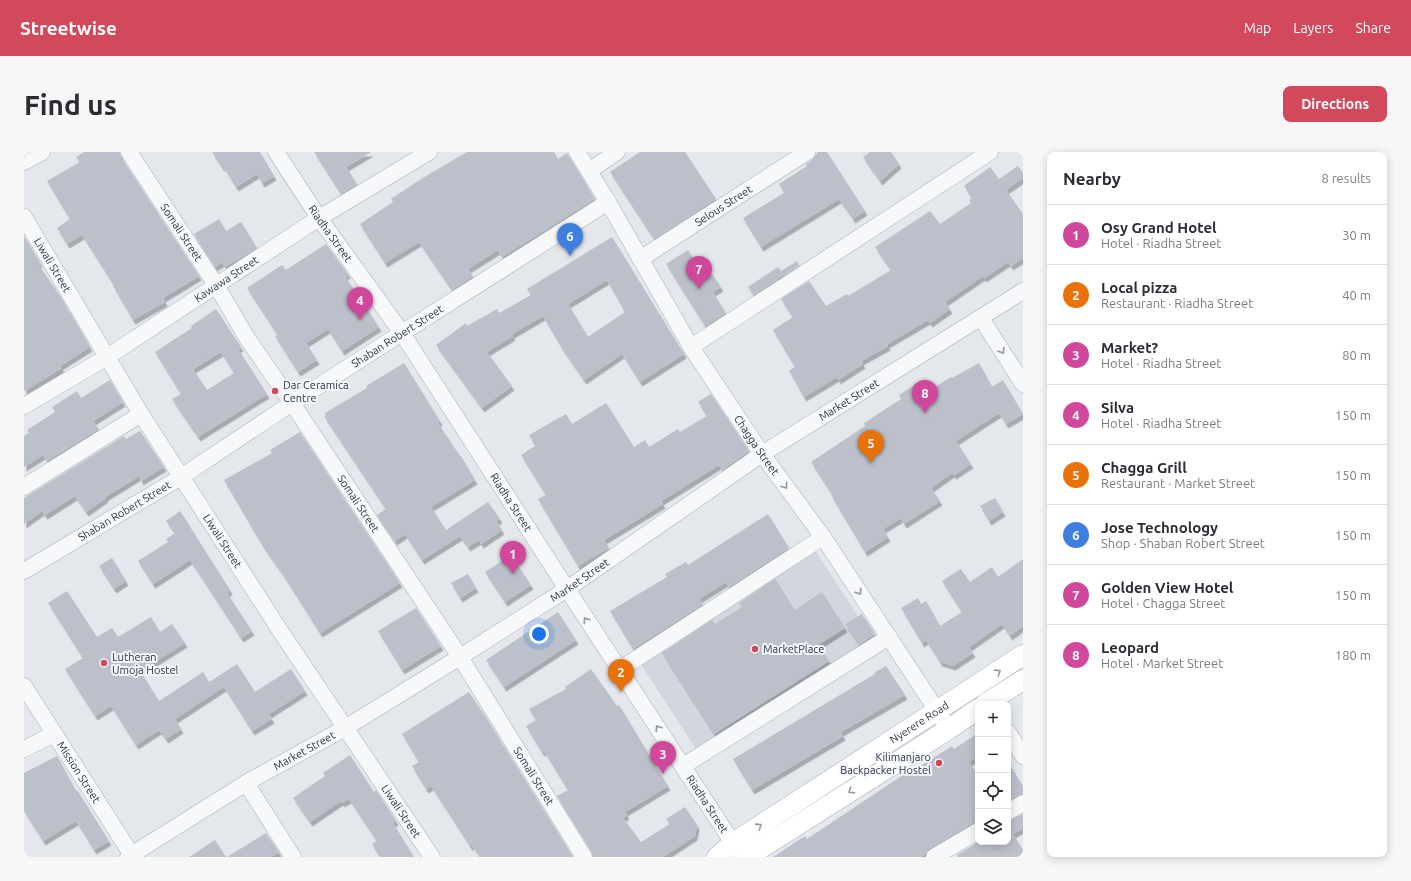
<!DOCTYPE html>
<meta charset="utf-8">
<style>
:root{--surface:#fff;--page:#f7f7f7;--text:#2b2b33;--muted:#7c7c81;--line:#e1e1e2;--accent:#d1495b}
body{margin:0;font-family:Ubuntu,sans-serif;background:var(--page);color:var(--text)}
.controls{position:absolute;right:12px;bottom:12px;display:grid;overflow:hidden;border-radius:8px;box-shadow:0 2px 10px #0003}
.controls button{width:36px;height:36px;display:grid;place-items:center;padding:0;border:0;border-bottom:1px solid var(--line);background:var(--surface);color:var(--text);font:20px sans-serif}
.you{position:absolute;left:515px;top:482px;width:14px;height:14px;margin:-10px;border:3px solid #fff;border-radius:50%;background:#1a73e8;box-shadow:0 0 0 6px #1a73e833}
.badge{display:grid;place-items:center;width:26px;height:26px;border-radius:50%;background:var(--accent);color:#fff;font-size:13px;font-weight:700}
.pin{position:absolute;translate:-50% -33px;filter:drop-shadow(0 1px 2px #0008)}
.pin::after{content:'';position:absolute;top:21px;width:14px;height:12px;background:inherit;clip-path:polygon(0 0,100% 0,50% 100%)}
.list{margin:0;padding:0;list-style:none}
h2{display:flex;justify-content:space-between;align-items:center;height:52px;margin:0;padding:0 16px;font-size:17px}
h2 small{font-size:13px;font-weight:400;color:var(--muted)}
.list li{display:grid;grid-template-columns:26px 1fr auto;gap:12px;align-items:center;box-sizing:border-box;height:60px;padding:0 16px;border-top:1px solid var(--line)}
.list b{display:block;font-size:15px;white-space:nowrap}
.list p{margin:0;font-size:13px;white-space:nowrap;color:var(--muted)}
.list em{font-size:13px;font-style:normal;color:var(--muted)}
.icon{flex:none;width:22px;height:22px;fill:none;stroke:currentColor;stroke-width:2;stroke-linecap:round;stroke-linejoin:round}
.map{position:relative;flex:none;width:999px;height:705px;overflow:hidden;border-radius:8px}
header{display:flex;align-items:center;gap:24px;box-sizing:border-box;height:56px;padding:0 20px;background:var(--accent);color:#fff}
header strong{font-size:19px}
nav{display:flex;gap:22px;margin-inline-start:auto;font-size:14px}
.intro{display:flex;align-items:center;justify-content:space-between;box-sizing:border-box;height:96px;padding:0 24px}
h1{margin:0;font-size:28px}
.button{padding:10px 18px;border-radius:8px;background:var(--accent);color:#fff;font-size:14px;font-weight:700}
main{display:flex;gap:24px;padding:0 24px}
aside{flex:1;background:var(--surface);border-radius:8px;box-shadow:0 2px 10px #0003}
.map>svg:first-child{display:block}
.built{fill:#d2d6de}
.building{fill:#bbc0ca;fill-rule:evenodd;filter:url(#shadow)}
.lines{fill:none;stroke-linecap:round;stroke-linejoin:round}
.minor-casing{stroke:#a9aeb7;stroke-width:17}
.major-casing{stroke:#a3abb8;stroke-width:21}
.minor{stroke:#f7f8fa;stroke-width:16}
.major{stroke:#fff;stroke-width:20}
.oneway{stroke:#9196a0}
.oneway2{stroke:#959aa2}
.poi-dot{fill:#d1495b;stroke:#f4f6f9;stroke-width:1.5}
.labels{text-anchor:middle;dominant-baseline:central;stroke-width:4;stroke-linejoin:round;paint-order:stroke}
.street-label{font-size:11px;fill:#2b3445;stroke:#f4f6f9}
.poi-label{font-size:11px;fill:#2b3445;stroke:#f4f6f9;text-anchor:start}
</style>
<header>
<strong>Streetwise</strong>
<nav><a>Map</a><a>Layers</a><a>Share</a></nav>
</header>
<div class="intro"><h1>Find us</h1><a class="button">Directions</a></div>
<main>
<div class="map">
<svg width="999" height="705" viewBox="0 0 999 705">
<defs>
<filter id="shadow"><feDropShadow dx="2.5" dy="4.5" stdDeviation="0" flood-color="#0004"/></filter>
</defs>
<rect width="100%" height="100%" fill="#e4e7ec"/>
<path class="built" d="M791 398 848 486 672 597 615 509Z"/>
<g class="building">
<path d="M60 0H96L97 5 175 124 139 146 141 150 109 168 89 134 90 133 58 83 43 92 33 76 46 67 23 29 56 10 52 5Z"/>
<path d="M188 0H236L250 24 238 31 233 22 212 35 199 14 198 15Z"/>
<path d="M290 0H347L322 15 333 32 317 42Z"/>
<path d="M443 0H530L534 7 543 1 571 47 478 105 474 98 444 117 449 124 428 138 395 90 361 111 336 72 369 50 367 47 397 27Z"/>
<path d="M616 0H661L692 47 630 87 586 20Z"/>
<path d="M794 0H803L841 59 829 67 815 47 737 95 719 66 760 41 755 32 783 14 782 12 788 8Z"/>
<path d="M846 0H867L875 12 856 29 839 5Z"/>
<path d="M994 14 999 21V26L982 38 999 62V106L987 114 984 110 960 126 959 124 921 150 926 157 906 171 904 168 863 192 864 194 837 209 839 212 814 228 813 225 780 245 765 219 771 215 749 178 769 165 757 147 785 129 802 154 823 142 824 144 867 118 851 95 906 59 916 72 947 51 945 48 948 46 940 34 966 15 975 27Z"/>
<path d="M195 67 202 79 217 70 233 96 201 115 198 110 191 115 170 82Z"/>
<path d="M0 84 16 111 14 112 35 142 66 195 36 214 38 216 0 239Z"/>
<path d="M588 85 660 202 616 230 598 202 560 228 539 198 519 164 488 182 489 184 463 200 488 234 458 256 412 193 442 171 443 174 473 157 475 161 507 143 503 137ZM583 128 601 160 564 185 544 152Z"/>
<path d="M302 92 324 122 321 124 355 175 318 199 304 177 282 191 293 208 274 220 251 184 254 183 223 136 258 113 262 118Z"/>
<path d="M664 98 682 127 688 122 697 135 689 140 702 161 681 174 642 112Z"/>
<path d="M773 109 775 113 730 143 724 135 754 115 757 119Z"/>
<path d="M192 157 217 195 214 197 243 242 174 285 148 247 157 242 131 200 168 176 167 174ZM197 200 210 221 183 238 169 217Z"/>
<path d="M380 211 416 269 414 271 436 304H437L451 328 407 355 422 378 464 350 476 367 472 369 478 378 457 392 455 388 444 395 436 384 398 408 381 382 371 389 353 363 362 357 300 264 302 263 301 261 343 236 342 234Z"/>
<path d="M955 211 968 235 979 228 999 262 982 272 975 261 932 289 947 312 930 323 928 321 907 336 916 349 880 372 877 366 859 377 864 385 841 400 807 343 808 342 787 310 841 274 840 271 877 247 875 243 895 230 902 241 927 225 928 226Z"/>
<path d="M86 228 99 250 69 269 75 277 23 309 19 303 0 315V284L5 281 3 278 31 260 28 255 53 239 57 246Z"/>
<path d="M687 242 725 299 698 318 695 313 637 349 639 352 580 388 585 396 554 414 514 347 522 343 497 303 511 294 505 283 542 262 548 272 582 251 610 295 621 288 625 295 654 277 656 280 683 264 674 250Z"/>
<path d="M116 279 140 315 117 329 115 324 81 345 82 346 62 360 51 344 21 363 18 359 0 372V346L100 284 102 287Z"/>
<path d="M276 280 376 431 296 481 258 421 240 396 200 328 248 301 246 298Z"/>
<path d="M971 346 979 360 965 369 956 354Z"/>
<path d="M156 359 206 438 203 441 228 479 217 486 166 408 129 432 114 409 144 390 142 387 151 381 142 369Z"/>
<path d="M744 362 765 396 705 435 702 430 675 447 679 452 609 497 586 459 643 425 641 422 662 410 664 413Z"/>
<path d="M487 403 507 433 481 450 461 420Z"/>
<path d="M88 406 102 429 90 437 75 414Z"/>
<path d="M999 407V474L986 484 978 472 945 495 949 501 929 514 916 510 902 488 898 491 877 456 894 446 897 452 902 449 916 474 938 460 918 429 937 417 946 430 968 415 974 425Z"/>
<path d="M444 422 452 436 436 446 427 431Z"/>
<path d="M751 427 771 458 798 440 821 476 794 493 805 509 690 582 638 501 688 468 691 472 718 455 715 451Z"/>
<path d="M43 439 73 485 88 476 94 485 127 465 136 480 148 472 161 491 116 519 135 549 179 520 185 530 213 512 231 540 267 517 281 539 245 562 248 567 228 579 200 535 151 567 157 577 142 587 135 578 112 593 87 554 71 564 41 517 59 506 24 451Z"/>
<path d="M392 456 417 494 378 518 354 479Z"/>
<path d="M534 460 552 488 480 535 462 508Z"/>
<path d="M838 462 851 482 835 493 821 472Z"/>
<path d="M862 514 881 543 817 580 819 584 728 638 709 607 851 522V520Z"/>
<path d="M567 517 593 554 595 553 644 634 601 660 603 663 599 666 617 690 646 672 642 667 661 655 673 673 671 684 639 705H569L568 700 533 644 544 638 520 599 518 600 502 574 512 568 505 557 542 537 541 535Z"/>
<path d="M445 540 463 567 549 705H456L448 693 446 694 407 634 402 637 388 614 395 610 378 582Z"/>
<path d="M954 581V604L945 610 954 624V670L949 671 905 697 901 702 897 705H749L781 684 783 687 888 617 889 619 928 594 930 597Z"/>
<path d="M326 603 350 640 352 638 372 669 369 671 390 705H356L348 692 353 689 325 647 318 651 317 649 286 670 269 646 301 624 299 621Z"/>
<path d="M33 604 52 639 53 638 85 689 70 698 52 669 19 689 0 659V621Z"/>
<path d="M984 610 999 634V642L984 649Z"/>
<path d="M999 662V676L989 682 999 698V705H934L933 703 954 690H984V669Z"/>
<path d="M242 681 255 700 247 705H203Z"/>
<path d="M191 688 202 705H165Z"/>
</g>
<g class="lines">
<g class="minor-casing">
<g id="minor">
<path id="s1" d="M105 0 192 133 223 186 268 251 436 505 560 705"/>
<path id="s2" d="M252 0 295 66 378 181 543 437 718 705"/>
<path id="s3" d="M553 0 584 50 667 195 738 302 799 385 925 577"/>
<path d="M0 10 18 0"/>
<path d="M565 19 593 0"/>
<path id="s4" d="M0 65 117 262 257 480 408 705"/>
<path id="s5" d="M616 107 783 0"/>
<path d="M957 166 999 232"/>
<path d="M667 195 966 0"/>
<path id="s6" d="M0 254 83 205 295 66 405 0"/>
<path d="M0 335 117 262"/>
<path id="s7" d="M0 419 157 325 268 251 584 50"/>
<path d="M595 518 799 385"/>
<path id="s8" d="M0 534 109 705"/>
<path d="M984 580 999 604"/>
<path d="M0 597 30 582"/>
<path d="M659 614 865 485"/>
<path d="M222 631 269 705"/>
<path d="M984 660 999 651"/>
<path id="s9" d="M104 705 222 631 321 576 436 505 543 437 738 302 999 139"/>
<path d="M910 705 954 679"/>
</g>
</g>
<g class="major-casing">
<g id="major">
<path d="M961 552 999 528"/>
<path id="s10" d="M693 705 709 691 999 503"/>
<path d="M723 705 925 577 954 557"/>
</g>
</g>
<use href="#minor" class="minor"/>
<use href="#major" class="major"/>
</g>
<defs><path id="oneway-chevron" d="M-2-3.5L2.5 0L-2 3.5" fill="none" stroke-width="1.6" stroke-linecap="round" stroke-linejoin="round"/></defs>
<g class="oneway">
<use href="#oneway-chevron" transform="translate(978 199) rotate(58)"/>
<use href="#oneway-chevron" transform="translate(761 334) rotate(54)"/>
<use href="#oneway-chevron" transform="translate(835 440) rotate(57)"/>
<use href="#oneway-chevron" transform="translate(562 468) rotate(-123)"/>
<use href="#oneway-chevron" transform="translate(634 576) rotate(-123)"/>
</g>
<g class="oneway2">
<use href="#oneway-chevron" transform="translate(974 520) rotate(-33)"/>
<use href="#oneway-chevron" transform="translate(827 639) rotate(148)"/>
<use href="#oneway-chevron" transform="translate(735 674) rotate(-33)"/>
</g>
<g class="poi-dot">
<circle cx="251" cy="239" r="4"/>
<circle cx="731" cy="497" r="4"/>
<circle cx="80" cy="511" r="4"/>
<circle cx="915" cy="611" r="4"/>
</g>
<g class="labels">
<g class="street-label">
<text stroke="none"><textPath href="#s5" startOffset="99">Selous Street</textPath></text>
<text stroke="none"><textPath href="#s1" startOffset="96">Somali Street</textPath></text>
<text stroke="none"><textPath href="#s2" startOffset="98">Riadha Street</textPath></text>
<text stroke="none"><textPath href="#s4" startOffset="56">Liwali Street</textPath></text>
<text stroke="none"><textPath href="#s6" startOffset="239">Kawawa Street</textPath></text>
<text stroke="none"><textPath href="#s7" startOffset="441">Shaban Robert Street</textPath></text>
<text stroke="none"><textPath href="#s9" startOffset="854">Market Street</textPath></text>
<text stroke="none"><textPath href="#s3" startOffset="344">Chagga Street</textPath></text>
<text stroke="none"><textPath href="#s1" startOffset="420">Somali Street</textPath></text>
<text stroke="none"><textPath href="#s2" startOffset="422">Riadha Street</textPath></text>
<text stroke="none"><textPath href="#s7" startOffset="117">Shaban Robert Street</textPath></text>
<text stroke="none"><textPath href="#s4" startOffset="380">Liwali Street</textPath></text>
<text stroke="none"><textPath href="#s9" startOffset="530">Market Street</textPath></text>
<text stroke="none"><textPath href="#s10" startOffset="243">Nyerere Road</textPath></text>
<text stroke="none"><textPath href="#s9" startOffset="206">Market Street</textPath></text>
<text stroke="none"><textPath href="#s8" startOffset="102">Mission Street</textPath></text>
<text stroke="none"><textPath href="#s1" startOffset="744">Somali Street</textPath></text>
<text stroke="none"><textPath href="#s2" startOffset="782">Riadha Street</textPath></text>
<text stroke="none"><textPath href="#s4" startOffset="704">Liwali Street</textPath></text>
</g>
<g class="poi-label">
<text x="259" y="233">Dar Ceramica<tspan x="259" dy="13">Centre</tspan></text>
<text x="739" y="497">MarketPlace</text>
<text x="88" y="505">Lutheran<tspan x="88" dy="13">Umoja Hostel</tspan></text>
<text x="907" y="605" text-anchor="end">Kilimanjaro<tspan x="907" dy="13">Backpacker Hostel</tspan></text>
</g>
</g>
</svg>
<div class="controls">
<button>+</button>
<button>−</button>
<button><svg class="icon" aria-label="locate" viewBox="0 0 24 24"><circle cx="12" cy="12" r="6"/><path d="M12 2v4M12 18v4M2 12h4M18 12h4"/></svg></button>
<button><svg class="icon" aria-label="layers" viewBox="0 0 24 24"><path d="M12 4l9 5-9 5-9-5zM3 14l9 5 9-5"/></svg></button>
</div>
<div class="you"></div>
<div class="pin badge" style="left:489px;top:422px;background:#d1479c">1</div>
<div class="pin badge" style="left:597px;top:540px;background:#e8710a">2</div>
<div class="pin badge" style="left:639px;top:622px;background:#d1479c">3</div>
<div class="pin badge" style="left:336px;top:168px;background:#d1479c">4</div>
<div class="pin badge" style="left:847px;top:311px;background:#e8710a">5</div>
<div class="pin badge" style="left:546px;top:104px;background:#3f7fe0">6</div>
<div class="pin badge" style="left:675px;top:137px;background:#d1479c">7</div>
<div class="pin badge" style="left:901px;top:261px;background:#d1479c">8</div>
</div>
<aside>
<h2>Nearby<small>8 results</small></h2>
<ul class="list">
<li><span class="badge" style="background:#d1479c">1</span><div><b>Osy Grand Hotel</b><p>Hotel · Riadha Street</p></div><em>30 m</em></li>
<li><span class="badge" style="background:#e8710a">2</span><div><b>Local pizza</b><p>Restaurant · Riadha Street</p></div><em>40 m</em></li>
<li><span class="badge" style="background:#d1479c">3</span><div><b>Market?</b><p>Hotel · Riadha Street</p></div><em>80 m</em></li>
<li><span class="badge" style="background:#d1479c">4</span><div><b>Silva</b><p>Hotel · Riadha Street</p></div><em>150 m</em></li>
<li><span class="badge" style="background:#e8710a">5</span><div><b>Chagga Grill</b><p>Restaurant · Market Street</p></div><em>150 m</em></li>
<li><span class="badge" style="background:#3f7fe0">6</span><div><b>Jose Technology</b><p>Shop · Shaban Robert Street</p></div><em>150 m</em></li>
<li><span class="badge" style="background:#d1479c">7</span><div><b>Golden View Hotel</b><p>Hotel · Chagga Street</p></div><em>150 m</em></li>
<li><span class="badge" style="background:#d1479c">8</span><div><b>Leopard</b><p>Hotel · Market Street</p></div><em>180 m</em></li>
</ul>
</aside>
</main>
